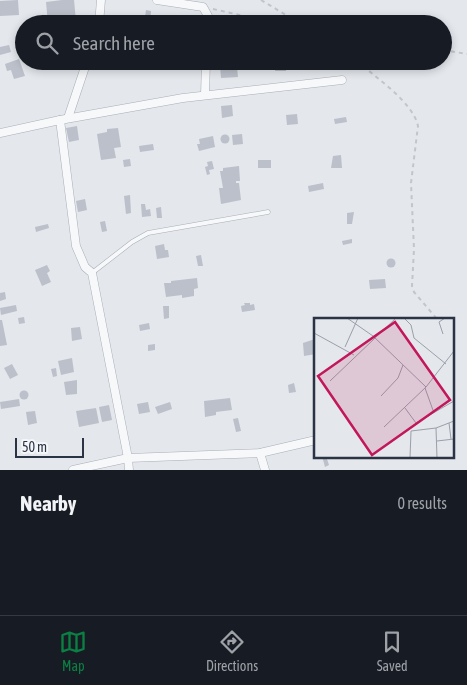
<!DOCTYPE html>
<style>
:root{--surface:#171b24;--page:#20242c;--text:#f1f3f6;--muted:#9ea1a6;--line:#363941;--accent:#0b8043}
body{margin:0;font-family:"Asap Condensed",sans-serif;background:var(--page);color:var(--text)}
.scale{position:absolute;left:15px;bottom:12px;width:69px;box-sizing:border-box;padding-left:5px;border:2px solid #2b3445;border-top:0;font-size:14px;line-height:18px;white-space:nowrap;color:#2b3445;-webkit-text-stroke:4px #f4f6f9;paint-order:stroke}
.list{margin:0;padding:0;list-style:none}
h2{display:flex;justify-content:space-between;align-items:center;height:65px;margin:0;padding:0 20px;font-size:21px}
h2 small{font-size:16px;font-weight:400;color:var(--muted)}
.icon{flex:none;width:28px;height:28px;fill:none;stroke:currentColor;stroke-width:2;stroke-linecap:round;stroke-linejoin:round}
.map{position:relative;flex:none;width:467px;height:470px;overflow:hidden}
.search{position:absolute;background:var(--surface);box-shadow:0 2px 8px #0003;left:15px;right:15px;top:15px;height:55px;display:flex;align-items:center;gap:12px;box-sizing:border-box;padding:0 18px;border-radius:28px;color:var(--muted);font-size:19px}
.sheet{height:145px;background:var(--surface)}
nav{display:flex;justify-content:space-around;align-items:center;box-sizing:border-box;height:70px;border-top:1px solid var(--line);background:var(--surface);font-size:14px;color:var(--muted)}
nav a{display:grid;justify-items:center;gap:2px}
nav .on{color:var(--accent)}
.map>svg:first-child{display:block}
.building{fill:#bbc0ca}
.lines{fill:none;stroke-linecap:round;stroke-linejoin:round}
.lane-casing{stroke:#a9aeb7;stroke-width:5}
.street-casing{stroke:#a9aeb7;stroke-width:9}
.path{stroke:#c2c5cb;stroke-width:2;stroke-dasharray:4 4;stroke-linecap:butt}
.lane{stroke:#f7f8fa;stroke-width:4}
.street{stroke:#f7f8fa;stroke-width:8}
.inset-road{fill:none;stroke:#9a9fa9;stroke-width:1}
.view{fill:#c2185b;fill-opacity:0.15;stroke:#c2185b;stroke-width:2.5}
.inset-edge{fill:none;stroke:#2b3445;stroke-width:2.5}
</style>
<div class="map">
<svg width="467" height="470" viewBox="0 0 467 470">
<rect width="100%" height="100%" fill="#e4e7ec"/>
<g class="building">
<path d="M18 0 19 15 0 16V1Z"/>
<path d="M62 0H74L76 21 48 24 46 2Z"/>
<path d="M146 10 151 11 150 24H144Z"/>
<path d="M167 15 173 16V24H161L162 18H167Z"/>
<path d="M9 45 11 52 0 55V47Z"/>
<path d="M19 59 25 76 14 79 11 70 7 71 5 64Z"/>
<path d="M276 61H287L286 71H275Z"/>
<path d="M231 65V67H237L238 77 221 78 220 66Z"/>
<path d="M232 105 233 116 222 118 221 106Z"/>
<path d="M297 114 298 124 287 125 286 115Z"/>
<path d="M346 117 347 122 335 124 334 119Z"/>
<path d="M77 126 79 140 69 142 66 128Z"/>
<path d="M118 128 121 147 114 148 116 158 101 160 97 134 107 132V129Z"/>
<path d="M242 134 243 144 233 145 232 135Z"/>
<circle cx="225" cy="139" r="4.5"/>
<path d="M213 136 215 147 199 151 197 144H200L199 139Z"/>
<path d="M153 144 154 150 140 152 139 146Z"/>
<path d="M341 155 342 168H331L333 156Z"/>
<path d="M130 159 131 166 124 167 123 160Z"/>
<rect x="258" y="160" width="13" height="8"/>
<path d="M212 161 214 169 209 170 210 174 207 175 205 167 208 166 207 162Z"/>
<path d="M239 166 240 181H236V183H239L241 200 221 204 219 188H223L220 171H223V168Z"/>
<path d="M323 183 324 189 309 192 308 186Z"/>
<path d="M130 195 131 213 126 214 124 196Z"/>
<path d="M85 199 87 210 78 212 76 201Z"/>
<path d="M141 204H145L146 210 150 209 151 216 142 217Z"/>
<path d="M161 207 162 218H157L156 208Z"/>
<path d="M354 212 352 224H347V213Z"/>
<path d="M105 221 107 231 102 232 100 222Z"/>
<path d="M48 224 49 228 36 232 35 227Z"/>
<path d="M352 239V243L343 245 342 241Z"/>
<path d="M164 244 165 250H168L169 257 157 259 155 246Z"/>
<path d="M201 255 203 266H198L196 256Z"/>
<circle cx="391" cy="263" r="4.5"/>
<path d="M47 265 50 271 47 273 51 282 42 286 35 270Z"/>
<path d="M197 278 198 288 194 289V296L182 298V295L166 297 164 283H171V281Z"/>
<path d="M385 279 386 288 370 289 369 280Z"/>
<path d="M5 292 6 299 0 301V293Z"/>
<path d="M244 303H250V305L254 304 255 310 242 312 241 306 245 305Z"/>
<path d="M16 305 17 311 1 315 0 308Z"/>
<path d="M163 306H169V318L164 319Z"/>
<path d="M24 317 25 323 19 324 18 318Z"/>
<path d="M0 320H2L7 345 0 346Z"/>
<path d="M149 323 150 329 140 331 139 325Z"/>
<path d="M80 327 82 339 72 341 71 328Z"/>
<path d="M315 339 316 354 304 356 303 343Z"/>
<path d="M155 344V350L148 351V345Z"/>
<path d="M72 358 74 372 61 375 58 361Z"/>
<path d="M12 364 18 375 10 379 4 368Z"/>
<path d="M56 368 57 376 53 377 51 369Z"/>
<path d="M77 380V394L66 395 64 382Z"/>
<path d="M294 383 296 392 289 393 288 385Z"/>
<circle cx="24" cy="395" r="4.5"/>
<path d="M230 398 232 410 216 412V415L205 417 204 401Z"/>
<path d="M19 399 20 406 1 409 0 402Z"/>
<path d="M148 402 150 412 139 414 137 404Z"/>
<path d="M170 402 172 409 158 414 155 407Z"/>
<path d="M109 405 112 420 102 422 99 407Z"/>
<path d="M96 408 99 423 79 427 76 411Z"/>
<path d="M35 411 37 423 28 425 26 412Z"/>
<path d="M238 418 241 431 236 432 233 419Z"/>
<path d="M322 456H326L329 465 325 467Z"/>
</g>
<g class="lines">
<g class="lane-casing">
<path id="lane" d="M92 273 132 242 148 233 268 212"/>
</g>
<g class="street-casing">
<g id="street">
<path d="M157 0 203 7 208 16V24"/>
<path d="M99 24 101 0"/>
<path d="M205 95 206 61"/>
<path d="M68 118 87 61"/>
<path d="M60 120 76 246 85 267 92 273 128 458 129 470"/>
<path d="M0 133 60 120 183 98 342 80"/>
<path d="M260 453 265 470"/>
<path d="M73 470 128 458 260 453 316 440"/>
</g>
</g>
<g class="path">
<path d="M261 0 301 24"/>
<path d="M213 9 280 24"/>
<path d="M443 50 467 54"/>
<path d="M357 61C375 77 413 102 418 126L411 183 414 249 412 286 414 292 437 319"/>
</g>
<use href="#lane" class="lane"/>
<use href="#street" class="street"/>
</g>
<g transform="translate(314 318)">
<rect width="140" height="140" fill="#e4e7ec"/>
<path class="inset-road" d="M33 0 59 18 112 69M90 0 97 7 100 20 132 46M0 15 40 37M129 16 125 4 131 0M31 29 44 0M16 63 82 0M111 70 120 95M67 78 84 60 89 47M91 90 102 105 140 83M135 105 137 121M70 109 112 69 140 33M122 110 123 140M123 123 140 121M96 140 97 113 122 110 140 103"/>
<path class="view" d="M81 4 136 82 58 137 4 58Z"/>
<rect width="140" height="140" class="inset-edge"/>
</g>
</svg>
<div class="scale">50 m</div>
<div class="search"><svg class="icon" aria-label="search" viewBox="0 0 24 24"><circle cx="10" cy="10" r="6"/><path d="M15 15l6 6"/></svg>Search here</div>
</div>
<section class="sheet">
<h2>Nearby<small>0 results</small></h2>
<ul class="list">
</ul>
</section>
<nav>
<a class="on"><svg class="icon" aria-label="map" viewBox="0 0 24 24"><path d="M3 6l6-2 6 2 6-2v14l-6 2-6-2-6 2zM9 4v14M15 6v14"/></svg>Map</a>
<a><svg class="icon" aria-label="directions" viewBox="0 0 24 24"><path d="M12 3l9 9-9 9-9-9zM9 14v-3h6M13 9l2 2-2 2"/></svg>Directions</a>
<a><svg class="icon" aria-label="saved" viewBox="0 0 24 24"><path d="M7 4h10v16l-5-4-5 4z"/></svg>Saved</a>
</nav>
